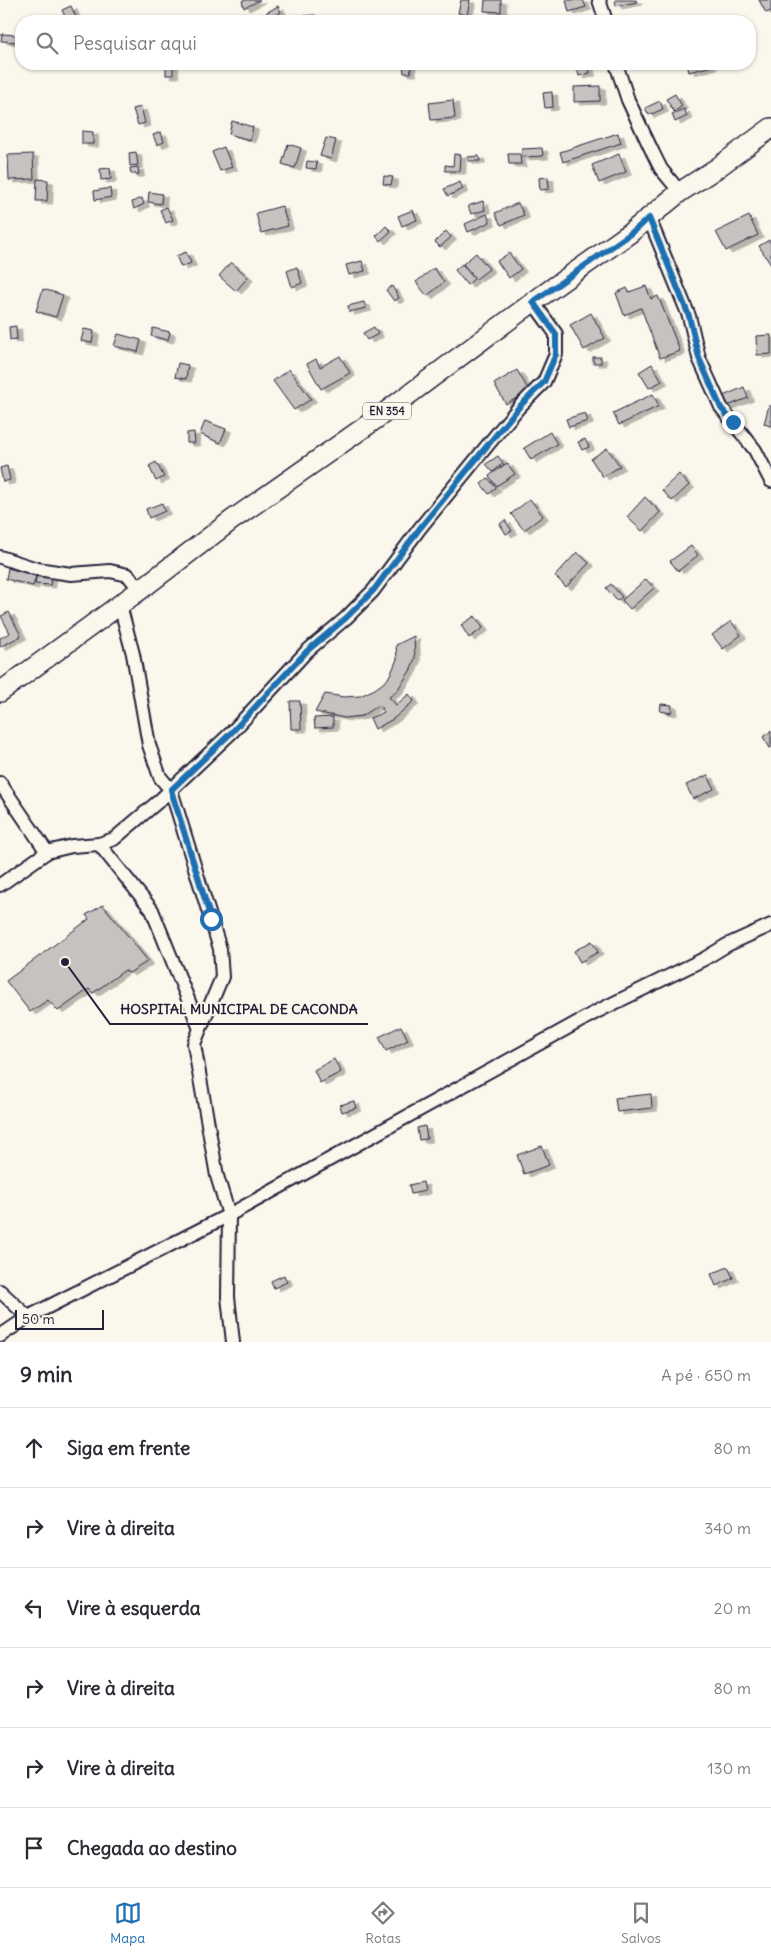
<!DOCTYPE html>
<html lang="pt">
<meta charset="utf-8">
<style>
:root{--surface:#fff;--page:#f7f7f7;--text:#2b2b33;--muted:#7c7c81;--line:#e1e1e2;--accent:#1f6fb2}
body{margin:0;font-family:Delius,sans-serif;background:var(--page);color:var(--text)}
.scale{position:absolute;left:15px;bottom:12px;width:89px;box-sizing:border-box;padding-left:5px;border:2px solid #22223b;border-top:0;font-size:14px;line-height:18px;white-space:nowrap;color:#22223b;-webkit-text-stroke:4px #fbf7ec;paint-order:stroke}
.stop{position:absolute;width:15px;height:15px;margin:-11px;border:4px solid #1f6fb2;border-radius:50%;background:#fff}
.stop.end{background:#1f6fb2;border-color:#fff;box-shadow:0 1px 5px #0008}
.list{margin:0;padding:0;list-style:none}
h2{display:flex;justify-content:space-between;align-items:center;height:65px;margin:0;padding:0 20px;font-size:21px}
h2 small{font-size:16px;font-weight:400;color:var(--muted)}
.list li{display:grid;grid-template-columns:32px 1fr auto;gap:15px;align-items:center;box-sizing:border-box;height:80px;padding:0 20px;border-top:1px solid var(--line)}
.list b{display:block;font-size:19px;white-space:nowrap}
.list em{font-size:16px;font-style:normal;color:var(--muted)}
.icon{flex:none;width:28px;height:28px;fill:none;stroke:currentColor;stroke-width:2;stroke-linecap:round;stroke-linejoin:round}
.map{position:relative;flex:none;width:771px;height:1342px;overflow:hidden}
.search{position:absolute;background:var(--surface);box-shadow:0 1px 4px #0004;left:15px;right:15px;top:15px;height:55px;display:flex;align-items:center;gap:12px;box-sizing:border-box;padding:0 18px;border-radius:20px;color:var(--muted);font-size:19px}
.sheet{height:545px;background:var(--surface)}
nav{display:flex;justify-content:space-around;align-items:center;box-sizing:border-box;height:70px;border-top:1px solid var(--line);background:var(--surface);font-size:14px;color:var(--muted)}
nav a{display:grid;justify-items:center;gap:2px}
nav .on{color:var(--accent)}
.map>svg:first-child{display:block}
.building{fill:#c6c2c0;stroke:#22223b;filter:url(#shadow)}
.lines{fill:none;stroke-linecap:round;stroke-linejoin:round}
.minor-casing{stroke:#22223b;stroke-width:16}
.primary-casing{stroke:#22223b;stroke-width:22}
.minor{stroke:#fbf7ec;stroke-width:12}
.primary{stroke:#fbf7ec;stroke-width:19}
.route{stroke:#1f6fb2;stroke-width:6}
.labels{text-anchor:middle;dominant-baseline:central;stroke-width:4;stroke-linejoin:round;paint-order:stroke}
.shield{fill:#fbf7ec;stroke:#636270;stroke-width:1}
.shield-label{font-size:11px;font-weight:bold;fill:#22223b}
.leader{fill:none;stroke:#22223b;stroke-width:2}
.callout-dot{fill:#22223b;stroke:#fbf7ec;stroke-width:2}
.callout-label{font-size:14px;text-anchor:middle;font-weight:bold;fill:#22223b;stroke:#fbf7ec;stroke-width:4;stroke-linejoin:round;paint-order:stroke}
</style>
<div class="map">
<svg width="771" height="1342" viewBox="0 0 771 1342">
<defs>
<filter id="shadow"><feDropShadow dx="5.5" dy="3" stdDeviation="0" flood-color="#0004"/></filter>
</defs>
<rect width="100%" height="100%" fill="#fbf7ec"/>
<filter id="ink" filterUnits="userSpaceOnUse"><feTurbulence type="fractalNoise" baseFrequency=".02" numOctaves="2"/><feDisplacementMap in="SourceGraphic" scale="10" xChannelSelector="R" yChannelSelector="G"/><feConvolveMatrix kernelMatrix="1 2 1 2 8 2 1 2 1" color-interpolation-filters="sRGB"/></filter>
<g filter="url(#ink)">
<g class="building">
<path d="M260 0 244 8 242 1 243 0Z"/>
<path d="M461 0H470L467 15 458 13Z"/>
<path d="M485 0H501V12L484 11Z"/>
<path d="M566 0H583L586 7 569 12Z"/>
<path d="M615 0H636L637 2 616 6Z"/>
<path d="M759 0H771V11L766 13Z"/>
<path d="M71 6 76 17 67 21 62 10Z"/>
<path d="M278 6 281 12 270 19 266 13Z"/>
<path d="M315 15V21H302V16Z"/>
<path d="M2 34 17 35V42L1 41Z"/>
<rect x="166" y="64" width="7" height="11"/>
<path d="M403 64H410L411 73H404Z"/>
<path d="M576 64H588L590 73 579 76Z"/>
<path d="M687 64H711L712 66 689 72Z"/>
<path d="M600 86V101L574 102V87Z"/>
<path d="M552 92 553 107 545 108 543 93Z"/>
<path d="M675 94 682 106 674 112 666 99Z"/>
<path d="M453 100 455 118 431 120 429 103Z"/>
<path d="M660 101 663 109 649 115 645 108Z"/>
<path d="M141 107 145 123 138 125 133 109Z"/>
<path d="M684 109 687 116 675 122 672 114Z"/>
<path d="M232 121 253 127 250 140 229 134Z"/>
<path d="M82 131 93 132V144H82Z"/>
<path d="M161 132 164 142 157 145 153 135Z"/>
<path d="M618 133 621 143 563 162 560 152Z"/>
<path d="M326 138 336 140 331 159 320 156Z"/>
<path d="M288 144 301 148 295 168 282 164Z"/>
<path d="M224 147 232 167 220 171 212 152Z"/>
<path d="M542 148 543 156 522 157V149Z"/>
<path d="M136 152 138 165 130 166 129 153Z"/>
<path d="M33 154 34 179 9 180 8 155Z"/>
<path d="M454 154 461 155 460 171H445V165L453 166Z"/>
<path d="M508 154H520L521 164H509Z"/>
<path d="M619 154 626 172 599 183 592 165Z"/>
<path d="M479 156 480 161H468V157Z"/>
<path d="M307 161 317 162 316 169 306 168Z"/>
<path d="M138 167 139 174H131L130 168Z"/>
<path d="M110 168 111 179 101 180 100 169Z"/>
<path d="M384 176 393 177 391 185 383 184Z"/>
<path d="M548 177 549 189 540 190 539 178Z"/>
<path d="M37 179 48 180 47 201H36Z"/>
<path d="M460 182 463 189 448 196 444 189Z"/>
<path d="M110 188 111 197 95 200 94 191Z"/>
<path d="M149 192 162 194 161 204 148 202Z"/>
<path d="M142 198 144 204 134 209 132 202Z"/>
<path d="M483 201 485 210 471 214 468 206Z"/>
<path d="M518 203 524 215 501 225 495 213Z"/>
<path d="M282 206 288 226 261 233 256 213Z"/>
<path d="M167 207 173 220 166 223 160 210Z"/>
<path d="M413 210 417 220 402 226 398 216Z"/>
<path d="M487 214 490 222 468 232 465 224Z"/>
<path d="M749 216 758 235 726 251 716 232Z"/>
<path d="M386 226 391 231 380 241 376 236Z"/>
<path d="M446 231 451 237 440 247 435 242Z"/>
<path d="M769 240 771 244V265L759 246Z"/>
<path d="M186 252 191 263 181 267 176 256Z"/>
<path d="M476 253 489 269 476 279 463 264Z"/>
<path d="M509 253 521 269 509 278 497 261Z"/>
<path d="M362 261 365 271 349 275 346 265Z"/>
<path d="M231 262 248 277 236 291 219 276Z"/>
<path d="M462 264 474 279 467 285 455 270Z"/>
<path d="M297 267 302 283 292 287 287 271Z"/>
<path d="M434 268 444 282 427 296 416 282Z"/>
<path d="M392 286 399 298 394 301 386 290Z"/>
<path d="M646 286 651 299 658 296 680 351 660 358 641 308 624 315 616 293 627 288 629 292Z"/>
<path d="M43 289 63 295 56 317 36 311Z"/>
<path d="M364 302 366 308 349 312 348 306Z"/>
<path d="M591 313 605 338 584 350 570 325Z"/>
<path d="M16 326 17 339 10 340 9 327Z"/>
<path d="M374 327 378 334 367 340 363 333Z"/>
<path d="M153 328 170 332 168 340 151 336Z"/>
<path d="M84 329 94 331 92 343 81 341Z"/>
<path d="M118 334 141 340 138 352 114 346Z"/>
<path d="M771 335V354L757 355 756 336Z"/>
<path d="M340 356 350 373 321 389 307 364 316 359 320 367Z"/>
<rect x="593" y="357" width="8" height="6"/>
<path d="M178 363 188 365 186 379 175 377Z"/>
<path d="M652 364 662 381 649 388 639 372Z"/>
<path d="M289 369 311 399 294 410 273 381Z"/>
<path d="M517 370 529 391 506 404 494 384Z"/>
<path d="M744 387 748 398 725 407 721 397Z"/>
<path d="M653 394 659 406 619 425 613 413Z"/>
<path d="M769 405 771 406V426L764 424Z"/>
<path d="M585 413 588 421 569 427 566 419Z"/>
<path d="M205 421 226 429 220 443 200 434Z"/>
<path d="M194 432 195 443H187V433Z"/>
<path d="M550 432 557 444 531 460 524 448Z"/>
<path d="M585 439 589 447 582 450 578 442Z"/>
<path d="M607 448 620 466 603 477 591 459Z"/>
<path d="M498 456 503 463 493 472 486 464Z"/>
<path d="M156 462 164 477 156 481 149 466Z"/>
<path d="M507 463 515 474 496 486 489 476Z"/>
<path d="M7 466 10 480 3 482 0 468Z"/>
<path d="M679 474 689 485 672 501 662 490Z"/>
<path d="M488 478 496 488 489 494 481 484Z"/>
<path d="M645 497 660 512 642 531 627 517Z"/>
<path d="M530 499 543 516 524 530 511 514Z"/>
<path d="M162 503 165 511 149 518 146 509Z"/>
<path d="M505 520 512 531 506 534 500 524Z"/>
<path d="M691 546 698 555 678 571 670 561Z"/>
<path d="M577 552 589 563 566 587 555 576Z"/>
<path d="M8 568 36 576 33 586 6 579Z"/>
<path d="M37 572 52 574 50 585 35 584Z"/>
<path d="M646 579 654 588 630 609 622 600Z"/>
<path d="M611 584 622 597 617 601 606 588Z"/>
<path d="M9 612 21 636 0 647V638L10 633 1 616Z"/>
<path d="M475 616 483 628 469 638 461 625Z"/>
<path d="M731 621 741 635 723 649 712 635Z"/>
<path d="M414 636 415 658 410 671 396 692 389 697 396 705 409 694 414 701 393 719 375 729 370 718 384 712 379 705 362 716 345 718 315 712 325 694 344 697 360 696 375 689 387 680 392 671 397 659 396 645Z"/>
<path d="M290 701H300L301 729H291Z"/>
<path d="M661 704 672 705 671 713 660 711Z"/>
<path d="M333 717V727L315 728 314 718Z"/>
<path d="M771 731V748H770L763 737Z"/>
<path d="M708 775 714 789 693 799 686 785Z"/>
<path d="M103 905 148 961 129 973 125 970 93 993 89 989 58 1011 48 1000 30 1012 6 981 89 919 86 915Z"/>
<path d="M592 941 598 952 580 962 574 951Z"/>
<path d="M401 1026 408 1040 386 1051 379 1037Z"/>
<path d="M334 1059 341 1072 320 1083 314 1070Z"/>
<path d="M651 1094 652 1108 617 1112 615 1098Z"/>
<path d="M354 1101 356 1108 342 1112 340 1105Z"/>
<path d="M425 1126 427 1139 419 1140 417 1128Z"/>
<path d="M542 1146 549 1165 524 1174 517 1155Z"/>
<path d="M423 1182 425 1191 411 1194 409 1185Z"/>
<path d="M728 1267 733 1278 716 1286 711 1274Z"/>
<path d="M284 1275 287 1282 274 1288 271 1281Z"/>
</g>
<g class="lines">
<g class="minor-casing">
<g id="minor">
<path d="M599 0 606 21"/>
<path d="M616 64 628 100 653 153 661 169 680 192"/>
<path d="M649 218 689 316 699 358 721 407 755 450 771 481"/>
<path d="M0 557 37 569 71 574 110 571 128 575 140 590"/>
<path d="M120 605 133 654 149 745 160 777 171 790 220 949 222 977 200 1029"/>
<path d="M0 783 47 852"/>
<path d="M99 844 152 910 200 1029 194 1044 217 1176 229 1215 228 1297 233 1342"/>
<path d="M0 885 47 852 72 846 99 844 114 839 160 800 232 732 307 651 346 618 373 591 420 528 500 430 520 406 544 382 556 354V334L533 302"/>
<path d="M0 1291 28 1317"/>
<path d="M0 1336 28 1317 229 1215 598 1011 704 959 727 945 771 925"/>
</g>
</g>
<g class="primary-casing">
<path id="primary" d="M0 692 140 590 232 520 376 419 533 302 630 233 680 192 717 168 771 128"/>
</g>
<use href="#minor" class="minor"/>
<use href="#primary" class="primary"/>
</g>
</g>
<g class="lines" filter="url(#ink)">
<path class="route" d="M211 919 171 790 232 732 307 651 346 618 373 591 420 528 500 430 520 406 544 382 556 354V334L533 302 630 234 649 218 689 316 699 358 721 408 733 422"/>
</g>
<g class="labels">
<rect class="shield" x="363" y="402.5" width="48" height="17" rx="4"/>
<g class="shield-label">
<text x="387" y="411">EN 354</text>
</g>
</g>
<path class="leader" d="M65 962L110 1024H368"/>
<circle class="callout-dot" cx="65" cy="962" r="5"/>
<g class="callout-label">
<text x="239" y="1014">HOSPITAL MUNICIPAL DE CACONDA</text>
</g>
</svg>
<div class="scale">50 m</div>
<div class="stop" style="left:211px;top:919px"></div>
<div class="stop end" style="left:733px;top:422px"></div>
<div class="search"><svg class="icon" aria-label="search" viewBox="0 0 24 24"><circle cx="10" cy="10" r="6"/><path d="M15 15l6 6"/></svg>Pesquisar aqui</div>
</div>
<section class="sheet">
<h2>9 min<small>A pé · 650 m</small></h2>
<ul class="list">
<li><svg class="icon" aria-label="ahead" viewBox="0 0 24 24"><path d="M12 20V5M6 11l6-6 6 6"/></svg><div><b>Siga em frente</b></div><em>80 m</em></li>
<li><svg class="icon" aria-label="right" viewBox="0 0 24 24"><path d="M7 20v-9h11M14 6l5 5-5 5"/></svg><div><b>Vire à direita</b></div><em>340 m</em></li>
<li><svg class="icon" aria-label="left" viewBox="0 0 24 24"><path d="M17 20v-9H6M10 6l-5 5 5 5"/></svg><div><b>Vire à esquerda</b></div><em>20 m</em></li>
<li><svg class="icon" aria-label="right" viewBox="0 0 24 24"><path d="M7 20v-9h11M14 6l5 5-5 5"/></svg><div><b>Vire à direita</b></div><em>80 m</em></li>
<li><svg class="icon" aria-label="right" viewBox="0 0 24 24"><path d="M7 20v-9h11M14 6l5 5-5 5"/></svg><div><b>Vire à direita</b></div><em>130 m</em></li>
<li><svg class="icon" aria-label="arrive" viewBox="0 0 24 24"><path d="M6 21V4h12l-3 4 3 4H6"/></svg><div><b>Chegada ao destino</b></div></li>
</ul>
</section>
<nav>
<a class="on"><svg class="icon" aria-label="map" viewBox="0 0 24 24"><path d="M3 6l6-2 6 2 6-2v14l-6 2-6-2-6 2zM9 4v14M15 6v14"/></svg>Mapa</a>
<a><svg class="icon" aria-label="directions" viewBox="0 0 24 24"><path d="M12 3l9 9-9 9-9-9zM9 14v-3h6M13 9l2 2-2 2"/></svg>Rotas</a>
<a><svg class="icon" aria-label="saved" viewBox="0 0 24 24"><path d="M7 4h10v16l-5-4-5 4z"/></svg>Salvos</a>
</nav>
